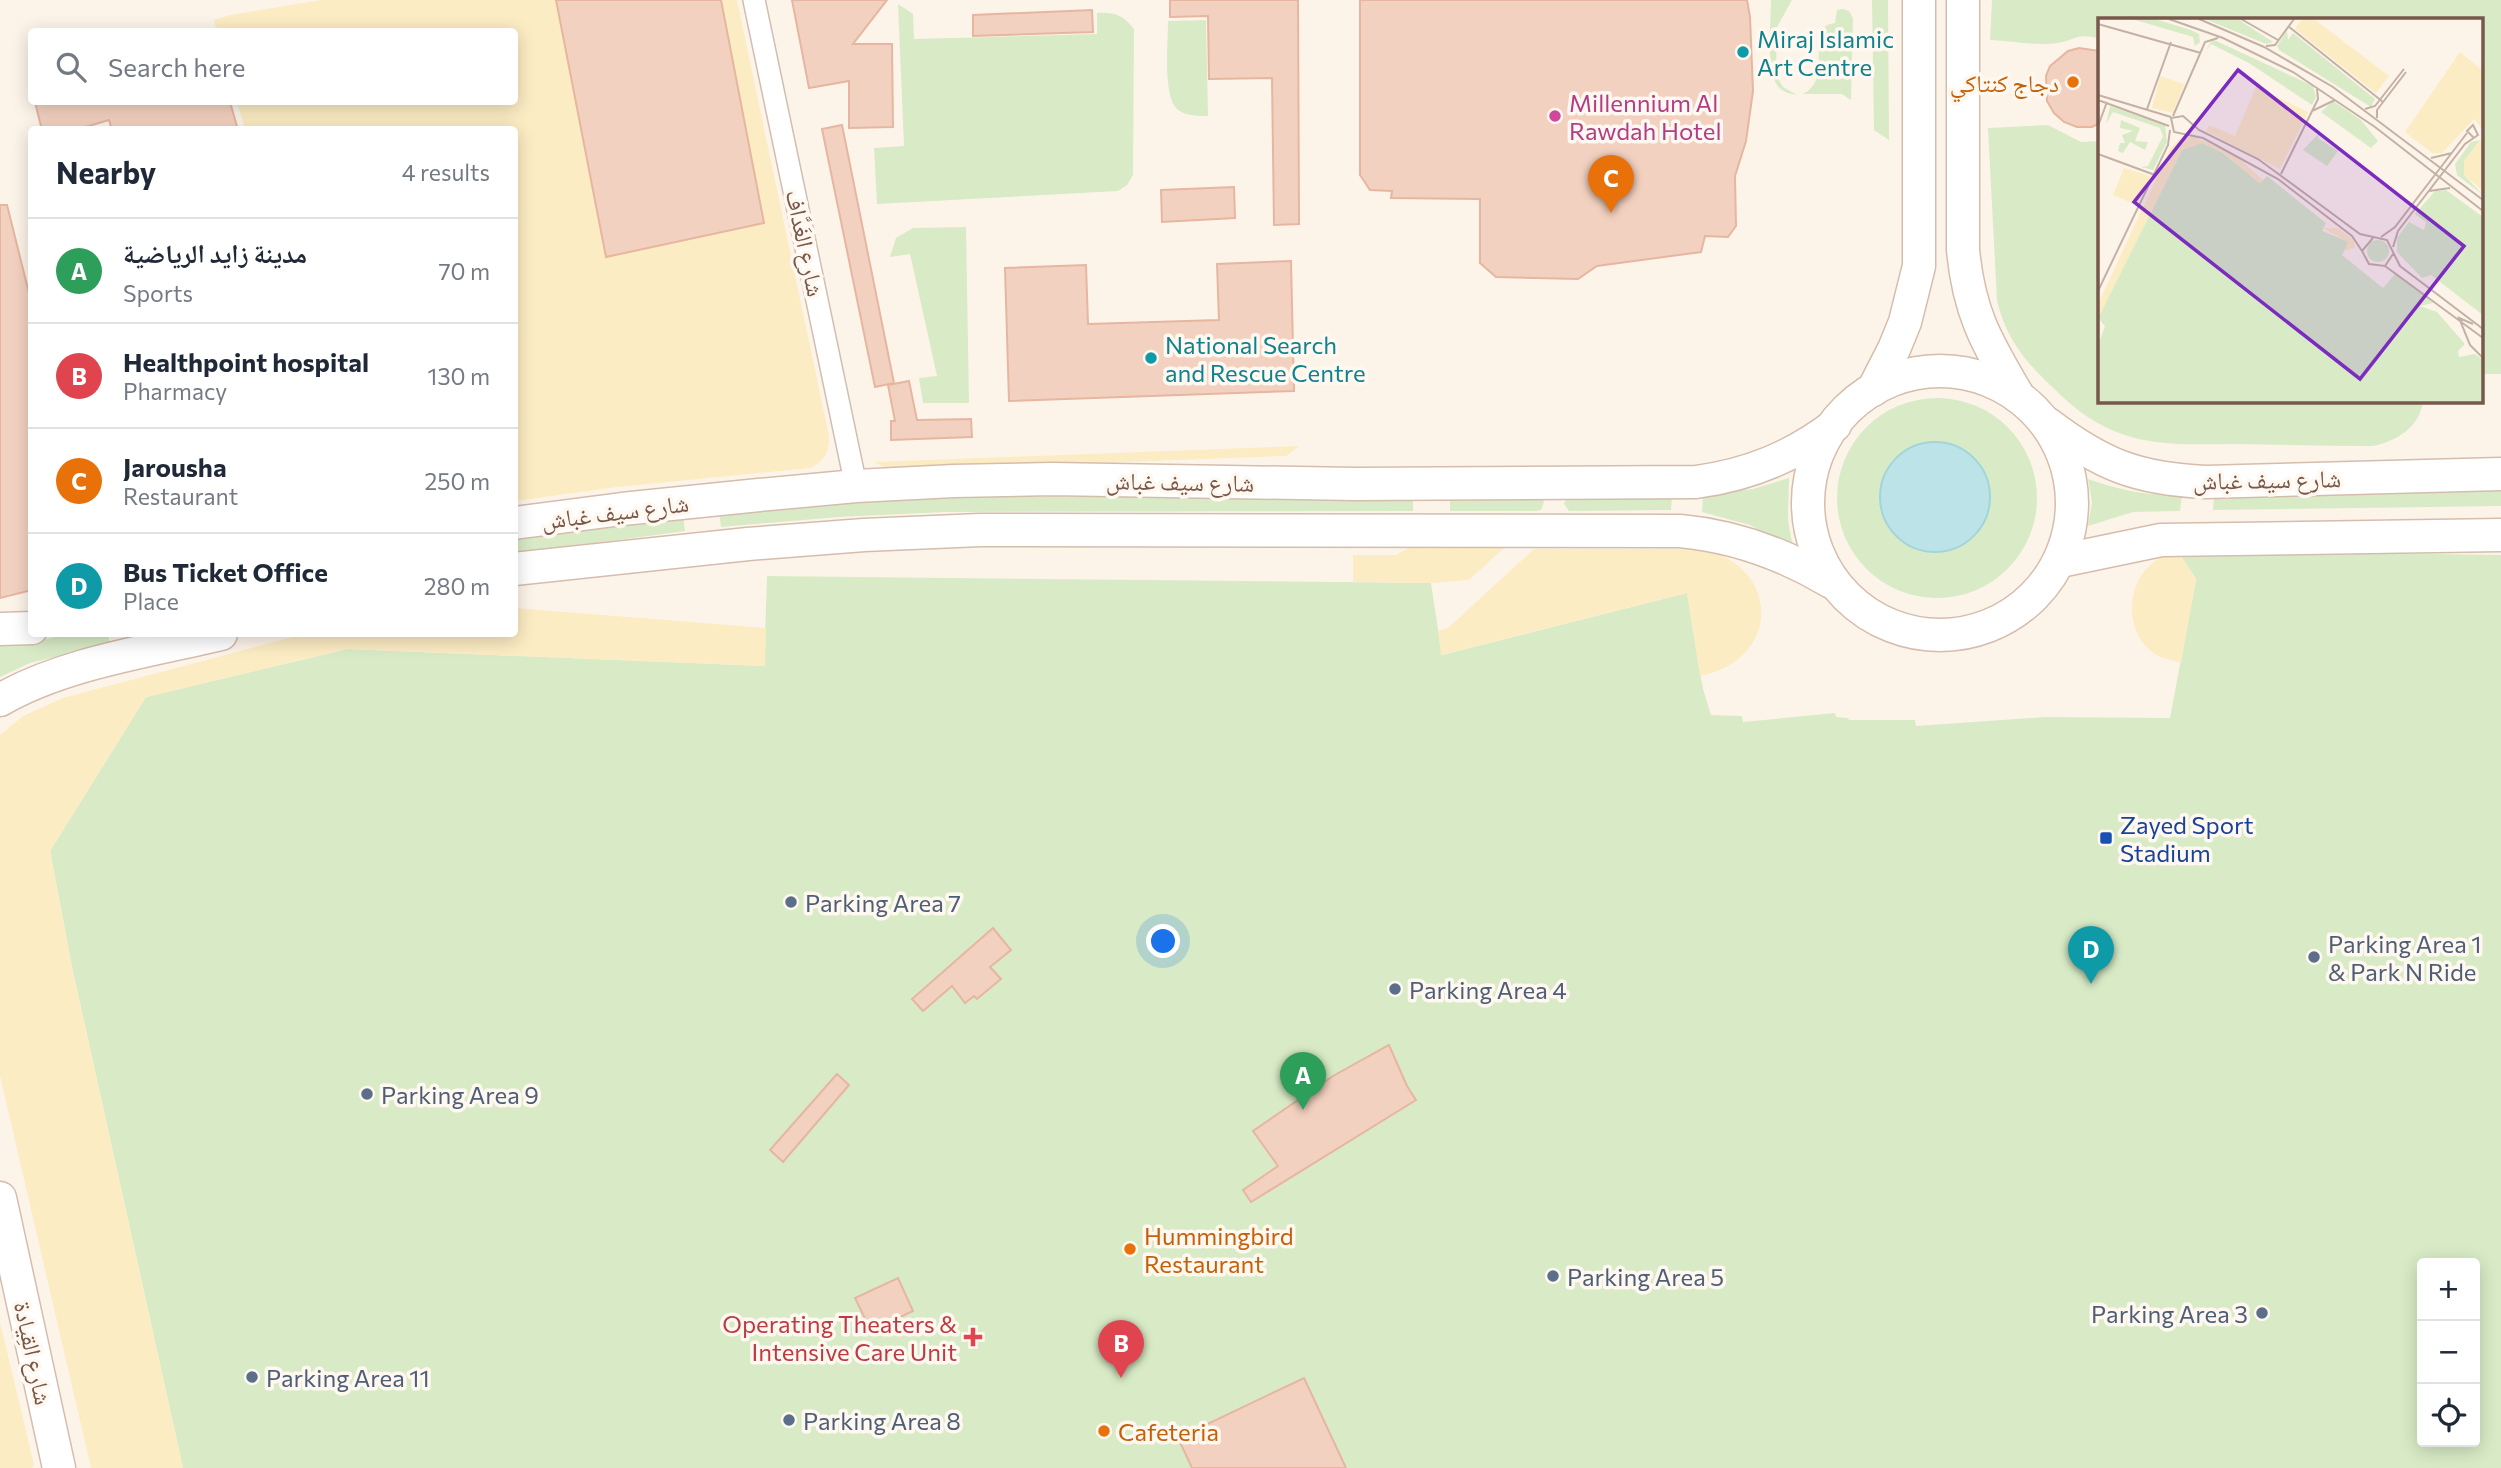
<!DOCTYPE html>
<meta charset="utf-8">
<style>
:root{--surface:#fff;--page:#f6f6f7;--text:#1f2937;--muted:#747a83;--line:#e0e1e3;--accent:#e8654c}
body{margin:0;font-family:Commissioner,"Noto Naskh Arabic",sans-serif;background:var(--page);color:var(--text)}
.controls{position:absolute;right:21px;bottom:21px;display:grid;overflow:hidden;border-radius:7px;box-shadow:0 4px 18px #0003}
.controls button{width:63px;height:63px;display:grid;place-items:center;padding:0;border:0;border-bottom:2px solid var(--line);background:var(--surface);color:var(--text);font:35px sans-serif}
.you{position:absolute;left:1164px;top:942px;width:24px;height:24px;margin:-18px;border:5px solid #fff;border-radius:50%;background:#1a73e8;box-shadow:0 0 0 10px #1a73e833}
.badge{display:grid;place-items:center;width:46px;height:46px;border-radius:50%;background:var(--accent);color:#fff;font-size:23px;font-weight:700}
.pin{position:absolute;translate:-50% -58px;filter:drop-shadow(0 2px 4px #0008)}
.pin::after{content:'';position:absolute;top:37px;width:24px;height:21px;background:inherit;clip-path:polygon(0 0,100% 0,50% 100%)}
.list{margin:0;padding:0;list-style:none}
h2{display:flex;justify-content:space-between;align-items:center;height:91px;margin:0;padding:0 28px;font-size:30px}
h2 small{font-size:23px;font-weight:400;color:var(--muted)}
.list li{display:grid;grid-template-columns:46px 1fr auto;gap:21px;align-items:center;box-sizing:border-box;height:105px;padding:0 28px;border-top:2px solid var(--line)}
.list b{display:block;font-size:26px;white-space:nowrap}
.list p{margin:0;font-size:23px;white-space:nowrap;color:var(--muted)}
.list em{font-size:23px;font-style:normal;color:var(--muted)}
.icon{flex:none;width:38px;height:38px;fill:none;stroke:currentColor;stroke-width:2;stroke-linecap:round;stroke-linejoin:round}
.map{position:relative;flex:none;width:2501px;height:1468px;overflow:hidden}
.search{position:absolute;background:var(--surface);box-shadow:0 4px 18px #0003;left:28px;top:28px;width:490px;height:77px;display:flex;align-items:center;gap:18px;box-sizing:border-box;padding:0 24px;border-radius:7px;color:var(--muted);font-size:26px}
.panel{position:absolute;background:var(--surface);box-shadow:0 4px 18px #0003;left:28px;top:126px;width:490px;height:511px;border-radius:7px}
.map>svg:first-child{display:block}
.green{fill:#d8ebc6;fill-rule:evenodd}
.sand{fill:#fcecc3}
.water{fill:#bce4e8;stroke:#a2d5da;stroke-width:2}
.building{fill:#f3d1c0;stroke:#e6b6a0;stroke-width:2}
.lines{fill:none;stroke-linecap:round;stroke-linejoin:round}
.street-casing{stroke:#d2bdb0;stroke-width:24}
.secondary-casing{stroke:#d5bdad;stroke-width:35}
.street{stroke:#fff;stroke-width:21}
.secondary{stroke:#fff;stroke-width:32}
.culture-dot{fill:#0f9aa8;stroke:#fff8f0;stroke-width:2.5}
.food-dot{fill:#e8710a;stroke:#fff8f0;stroke-width:2.5}
.hotel-dot{fill:#d1479c;stroke:#fff8f0;stroke-width:2.5}
.transit-dot{fill:#1a4fb4;stroke:#fff8f0;stroke-width:2.5}
.service-dot{fill:#5c6f8a;stroke:#fff8f0;stroke-width:2.5}
.health-dot{fill:#e0444e;stroke:#fff8f0;stroke-width:2.5}
.labels{text-anchor:middle;dominant-baseline:central;stroke-width:7;stroke-linejoin:round;paint-order:stroke}
.culture-label{font-size:24px;fill:#0d838f;stroke:#fff8f0;text-anchor:start}
.food-label{font-size:24px;fill:#c56008;stroke:#fff8f0;text-anchor:start}
.hotel-label{font-size:24px;fill:#b23c85;stroke:#fff8f0;text-anchor:start}
.street-label{font-size:24px;fill:#78584b;stroke:#fff8f0}
.transit-label{font-size:24px;fill:#164399;stroke:#fff8f0;text-anchor:start}
.service-label{font-size:24px;fill:#4e5e75;stroke:#fff8f0;text-anchor:start}
.health-label{font-size:24px;fill:#be3a42;stroke:#fff8f0;text-anchor:end}
.inset-road{fill:none;stroke:#c4b1a5;stroke-width:2}
.view{fill:#7b2cbf;fill-opacity:0.15;stroke:#7b2cbf;stroke-width:3.5}
.inset-edge{fill:none;stroke:#78584b;stroke-width:3.5}
</style>
<div class="map">
<svg width="2501" height="1468" viewBox="0 0 2501 1468">
<rect width="100%" height="100%" fill="#fdf4e9"/>
<g class="green">
<path d="M1771 0H1792L1777 27 1776 75 1783 87 1797 95C1789 94 1782 92 1777 85 1766 69 1771 21 1771 0Z"/>
<path d="M1872 0H1888L1889 140 1874 130Z"/>
<path d="M1992 0H2501V374H2482V19H2100V39C2078 32 2076 40 2057 43 2038 46 2010 41 1990 40Z"/>
<path d="M898 4 913 14 914 39 1097 34V13C1115 12 1123 15 1134 29L1133 175 1127 185 1118 191 877 204 874 148 904 146Z"/>
<path d="M1843 9 1849 11 1853 18 1851 100 1842 94H1803C1828 81 1814 53 1821 31L1827 25 1835 23 1837 10Z"/>
<path d="M1206 20 1208 116C1197 116 1184 116 1176 108 1163 93 1168 41 1168 21Z"/>
<path d="M2048 125 2081 142 2100 141V401H2423C2420 427 2397 441 2373 446 2327 446 2281 445 2235 444 2196 444 2155 447 2119 433 2089 422 2068 403 2046 381 2021 357 2005 334 1997 301L1988 128Z"/>
<path d="M966 227 969 403H923L919 378 937 376 910 254 890 257 896 238 913 228Z"/>
<circle cx="1937" cy="498" r="100"/>
<path d="M1789 478 1788 520 1793 548 1750 525 1702 512 1703 494 1753 489Z"/>
<path d="M2088 479C2119 490 2148 496 2182 495L2180 511 2133 512 2088 526 2092 502Z"/>
<path d="M2501 491V506L2213 510 2214 495Z"/>
<path d="M1290 495 1413 496V511L945 512 839 517 721 527 719 512 857 501 968 497Z"/>
<path d="M1450 496 1543 499 1544 502 1541 510 1537 511H1450Z"/>
<path d="M1672 496 1671 510 1569 511 1564 504 1567 497Z"/>
<path d="M683 515 685 531 515 554V540Z"/>
<path d="M2177 550 2501 555V1468H183L72 967 50 851 146 697 347 649 764 666 767 576 1431 583 1442 655 1687 593 1703 689 1711 715 1742 716 1743 722 1835 713 1836 717 1848 718 1849 720H1915L1916 726 2045 717 2170 718 2196 579ZM2422 1263H2475V1442H2422Z"/>
<path d="M71 634H108L110 644 30 663 0 677V645L21 644Z"/>
</g>
<g class="sand">
<path d="M321 0H737L829 436C829 453 825 460 811 468L617 487 515 501 514 130 245 129 237 102H514V32H217L214 20 230 15Z"/>
<path d="M1299 446 1286 456 892 471 874 462Z"/>
<path d="M1414 545H1507L1469 580 1431 583 1353 582V555H1396Z"/>
<path d="M1534 549H1702C1782 567 1781 660 1700 676L1687 593 1441 655 1438 631 1448 628Z"/>
<path d="M2177 550 2196 579 2181 663C2173 660 2162 659 2155 654 2126 635 2125 590 2148 567 2156 559 2167 554 2177 550Z"/>
<path d="M515 608 766 628 765 666 347 649 146 697 50 851 72 967 183 1468H91L0 1076V735L23 716 63 698 304 634H514Z"/>
<path d="M0 1322 34 1465 32 1468H0Z"/>
</g>
<circle class="water" cx="1935" cy="497" r="55"/>
<g class="building">
<path d="M556 0H721L764 223 606 257Z"/>
<path d="M792 0H887L853 44H892L893 127 849 128V81L809 88Z"/>
<path d="M1170 0H1298L1299 224 1274 225 1272 78 1209 79 1208 16 1170 17Z"/>
<path d="M1360 0H1747L1750 17 1753 91 1746 141 1735 176 1736 226 1728 237 1705 236 1701 252 1597 266 1578 279 1496 277 1480 263V199L1391 198 1392 191 1370 190 1360 175Z"/>
<path d="M1092 10 1093 32 973 36V15Z"/>
<path d="M2079 48 2100 51V123L2092 127H2077L2064 122 2054 113 2047 101 2046 76 2050 66 2068 51Z"/>
<path d="M35 102H230L238 130H112L109 120 75 130H42Z"/>
<path d="M842 125 894 383 875 387 822 129Z"/>
<path d="M1234 187 1235 218 1162 222 1161 190Z"/>
<path d="M0 205H7L32 305V590L0 598Z"/>
<path d="M1291 261 1294 391 1009 401 1005 268 1086 265 1088 324 1219 320 1217 264Z"/>
<path d="M909 381 917 420 971 419 972 437 891 440V421H895L888 385Z"/>
<path d="M993 928 1011 950 990 967 1001 979 977 999 974 996 965 1003 952 986 923 1011 912 999Z"/>
<path d="M1389 1045 1407 1086 1416 1100 1251 1202 1243 1190 1278 1166 1253 1131 1333 1076Z"/>
<path d="M837 1074 849 1085 783 1162 770 1150Z"/>
<path d="M898 1278 913 1311 871 1331 855 1298Z"/>
<path d="M1304 1378 1346 1468H1192L1178 1438Z"/>
</g>
<g class="lines">
<g class="street-casing">
<path id="street" d="M754 0 856 486"/>
</g>
<g class="secondary-casing">
<g id="secondary">
<path d="M1963 0V250C1969 313 1986 341 2017 394"/>
<circle cx="1940" cy="503" r="132"/>
<path d="M1873 390 1894 349 1905 322 1919 266V0"/>
<path d="M2048 424C2102 465 2138 479 2206 482L2501 474"/>
<path d="M514 523 622 509 759 495 856 486 954 481 1052 479 1355 484 1696 482C1749 475 1793 457 1835 425"/>
<path d="M2060 561 2161 540 2501 535"/>
<path d="M514 569 748 544 864 535 980 530 1680 531C1735 536 1784 554 1831 582"/>
<path d="M0 629 32 628"/>
<path d="M0 700C64 663 150 651 221 634"/>
<path d="M0 1198 59 1468"/>
</g>
</g>
<use href="#street" class="street"/>
<use href="#secondary" class="secondary"/>
</g>
<g class="culture-dot">
<circle cx="1743" cy="52" r="7"/>
<circle cx="1151" cy="358" r="7"/>
</g>
<g class="food-dot">
<circle cx="2073" cy="82" r="7"/>
<circle cx="1130" cy="1249" r="7"/>
<circle cx="1104" cy="1431" r="7"/>
</g>
<circle class="hotel-dot" cx="1555" cy="116" r="7"/>
<rect class="transit-dot" x="2099" y="831" width="14" height="14" rx="3.5"/>
<g class="service-dot">
<circle cx="791" cy="902" r="7"/>
<circle cx="2314" cy="957" r="7"/>
<circle cx="1395" cy="989" r="7"/>
<circle cx="367" cy="1094" r="7"/>
<circle cx="1553" cy="1276" r="7"/>
<circle cx="2262" cy="1313" r="7"/>
<circle cx="252" cy="1377" r="7"/>
<circle cx="789" cy="1420" r="7"/>
</g>
<path class="health-dot" d="M969.5 1326.5h7v7h7v7h-7v7h-7v-7h-7v-7h7z"/>
<g class="labels">
<g class="culture-label">
<text x="1757" y="38">Miraj Islamic<tspan x="1757" dy="28">Art Centre</tspan></text>
<text x="1165" y="344">National Search<tspan x="1165" dy="28">and Rescue Centre</tspan></text>
</g>
<g class="food-label">
<text x="2059" y="82" text-anchor="end">دجاج كنتاكي</text>
<text x="1144" y="1235">Hummingbird<tspan x="1144" dy="28">Restaurant</tspan></text>
<text x="1118" y="1431">Cafeteria</text>
</g>
<g class="hotel-label">
<text x="1569" y="102">Millennium Al<tspan x="1569" dy="28">Rawdah Hotel</tspan></text>
</g>
<g class="street-label">
<text transform="translate(806 243) rotate(78)">شارع الغَدَّاف</text>
<text transform="translate(2267 479) rotate(-1)">شارع سيف غباش</text>
<text transform="translate(1180 481) rotate(1)">شارع سيف غباش</text>
<text transform="translate(615 511) rotate(-7)">شارع سيف غباش</text>
<text transform="translate(34 1353) rotate(78)">شارع القِيادة</text>
</g>
<g class="transit-label">
<text x="2120" y="824">Zayed Sport<tspan x="2120" dy="28">Stadium</tspan></text>
</g>
<g class="service-label">
<text x="805" y="902">Parking Area 7</text>
<text x="2328" y="943">Parking Area 1<tspan x="2328" dy="28">&amp; Park N Ride</tspan></text>
<text x="1409" y="989">Parking Area 4</text>
<text x="381" y="1094">Parking Area 9</text>
<text x="1567" y="1276">Parking Area 5</text>
<text x="2248" y="1313" text-anchor="end">Parking Area 3</text>
<text x="266" y="1377">Parking Area 11</text>
<text x="803" y="1420">Parking Area 8</text>
</g>
<g class="health-label">
<text x="957" y="1323">Operating Theaters &amp;<tspan x="957" dy="28">Intensive Care Unit</tspan></text>
</g>
</g>
<g transform="translate(2098 18)">
<rect width="385" height="385" fill="#fdf4e9"/>
<path d="M34 1H57L93 12 101 16 102 24 97 28 95 19ZM107 1 141 2 175 24 168 26ZM189 13 190 22 195 15 277 81 273 89 181 32 179 28ZM114 21 215 68 218 79 214 87 151 45 113 26 108 33ZM235 83 263 102 280 123 273 130 223 94ZM12 88 67 107 69 124 55 152 43 149 50 148 65 118 62 110 15 94 8 106ZM23 102 42 110 37 123 50 124 47 132 32 124 25 135 20 133 22 125H27L24 117 35 113 22 110ZM221 115 220 120 240 133 229 148 205 132ZM382 122 366 143V157L385 177 359 157 357 146 373 124ZM104 125 125 135 162 165 169 158 228 205 224 213 251 224 244 237 285 270 298 255 335 285 322 288 339 294 367 326 360 333 361 339 377 336 385 342V384H0V327L7 308 0 300 84 132ZM348 172 385 199V297L333 257 324 260 299 234V220L311 204 326 212 328 204 317 196 337 173ZM269 233a11 11 0 1 1 22 0a11 11 0 1 1-22 0Z" fill="#d8ebc6"/>
<path d="M204 1H216L291 58 278 75 197 11ZM362 34 385 53V112L376 101 344 135H334L307 114ZM90 57 75 95 54 90 62 58 86 66ZM158 69 210 94 182 151 108 113 111 107 137 118ZM94 118 136 136 165 162 162 166 126 135 104 125 84 132 0 300V286L73 129 84 119ZM382 122 385 124V173L366 157V143ZM26 150 52 158 39 187 15 177ZM225 210H240L256 223 257 230 246 233 250 224Z" fill="#fcecc3"/>
<path class="inset-road" d="M71 1 125 20 195 54 277 109 385 193M101 1 166 29 235 69 385 182M143 1 180 22M0 6 103 35M190 8 285 84M168 28 177 27 196 1M0 77 73 99M0 82 71 108M49 91 73 24M267 91 277 88 306 51M214 93 237 82M75 98 107 24 120 20M279 100V92L308 54M0 108 9 84M0 136 57 157M333 140 354 135M183 156 220 81 219 71M331 173 352 170M283 219 297 209 369 115M275 220 264 233 271 246 287 248 295 236M295 229 300 213 367 126 380 117 375 107 369 113 376 120M264 233 254 218 180 161 105 120 76 114 73 100 85 98 101 112 160 141 262 216 289 222 302 248 385 311M287 248 385 320M0 273 70 127 72 112M375 306 361 300 372 327 385 340"/>
<path class="view" d="M140 52 366 228 262 361 36 184Z"/>
<rect width="385" height="385" class="inset-edge"/>
</g>
</svg>
<div class="controls">
<button>+</button>
<button>−</button>
<button><svg class="icon" aria-label="locate" viewBox="0 0 24 24"><circle cx="12" cy="12" r="6"/><path d="M12 2v4M12 18v4M2 12h4M18 12h4"/></svg></button>
</div>
<div class="you"></div>
<div class="pin badge" style="left:1303px;top:1110px;background:#2e9e5b">A</div>
<div class="pin badge" style="left:1121px;top:1378px;background:#e0444e">B</div>
<div class="pin badge" style="left:1611px;top:213px;background:#e8710a">C</div>
<div class="pin badge" style="left:2091px;top:984px;background:#0f9aa8">D</div>
<div class="search"><svg class="icon" aria-label="search" viewBox="0 0 24 24"><circle cx="10" cy="10" r="6"/><path d="M15 15l6 6"/></svg>Search here</div>
<section class="panel">
<h2>Nearby<small>4 results</small></h2>
<ul class="list">
<li><span class="badge" style="background:#2e9e5b">A</span><div><b>مدينة زايد الرياضية</b><p>Sports</p></div><em>70 m</em></li>
<li><span class="badge" style="background:#e0444e">B</span><div><b>Healthpoint hospital</b><p>Pharmacy</p></div><em>130 m</em></li>
<li><span class="badge" style="background:#e8710a">C</span><div><b>Jarousha</b><p>Restaurant</p></div><em>250 m</em></li>
<li><span class="badge" style="background:#0f9aa8">D</span><div><b>Bus Ticket Office</b><p>Place</p></div><em>280 m</em></li>
</ul>
</section>
</div>
